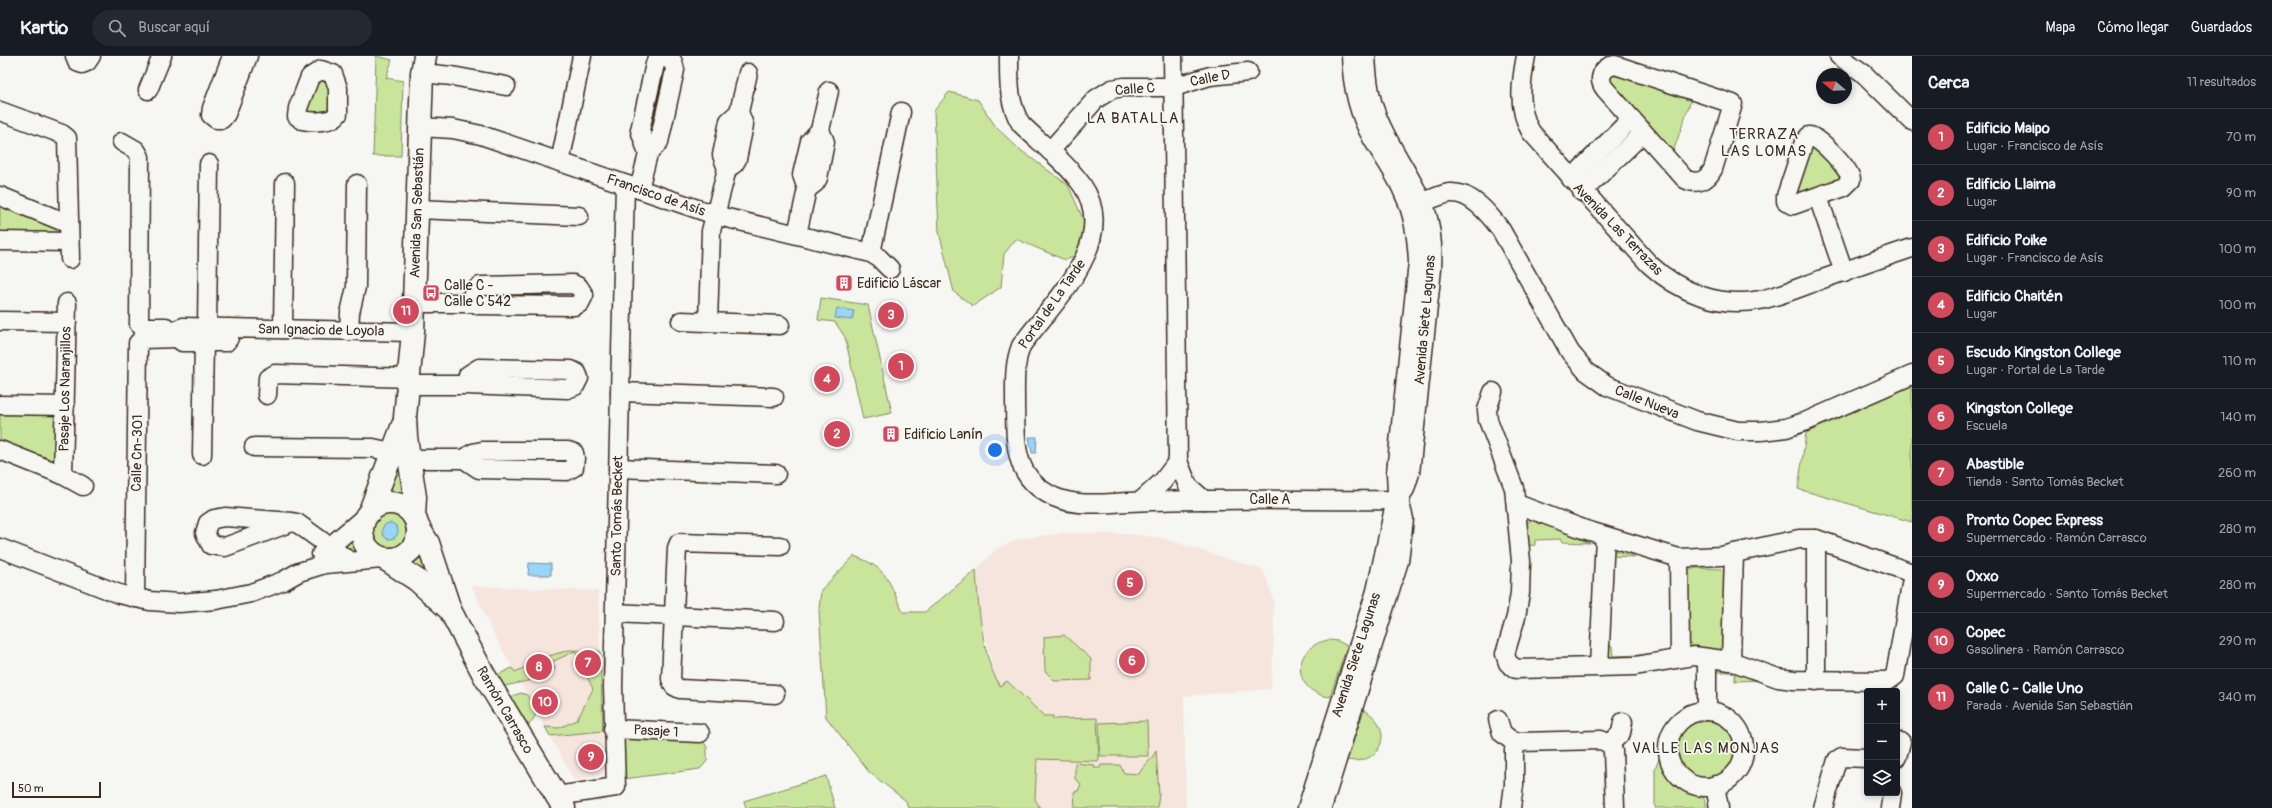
<!DOCTYPE html>
<html lang="es">
<meta charset="utf-8">
<style>
:root{--surface:#171b24;--page:#242831;--text:#f1f3f6;--muted:#9ea1a6;--line:#363941;--accent:#d1495b}
body{margin:0;font-family:Pangolin,sans-serif;background:var(--page);color:var(--text)}
.controls{position:absolute;right:12px;bottom:12px;display:grid;overflow:hidden;border-radius:4px;box-shadow:0 2px 6px #0003}
.controls button{width:36px;height:36px;display:grid;place-items:center;padding:0;border:0;border-bottom:1px solid var(--line);background:var(--surface);color:var(--text);font:20px sans-serif}
.compass{position:absolute;left:1816px;top:12px;width:36px;height:36px;border-radius:50%;background:var(--surface);box-shadow:0 2px 6px #0003;rotate:289deg}
.scale{position:absolute;left:12px;bottom:10px;width:89px;box-sizing:border-box;padding-left:4px;border:2px solid #3b2a1e;border-top:0;font-size:11px;line-height:14px;white-space:nowrap;color:#3b2a1e;-webkit-text-stroke:3px #f6f6f2;paint-order:stroke}
.you{position:absolute;left:995px;top:394px;width:14px;height:14px;margin:-10px;border:3px solid #fff;border-radius:50%;background:#1a73e8;box-shadow:0 0 0 6px #1a73e833}
.badge{display:grid;place-items:center;width:26px;height:26px;border-radius:50%;background:var(--accent);color:#fff;font-size:13px;font-weight:700}
.pin{position:absolute;translate:-50% -50%;border:2px solid #fff;box-shadow:0 1px 4px #0006}
.list{margin:0;padding:0;list-style:none}
h2{display:flex;justify-content:space-between;align-items:center;height:52px;margin:0;padding:0 16px;font-size:17px}
h2 small{font-size:13px;font-weight:400;color:var(--muted)}
.list li{display:grid;grid-template-columns:26px 1fr auto;gap:12px;align-items:center;box-sizing:border-box;height:56px;padding:0 16px;border-top:1px solid var(--line)}
.list b{display:block;font-size:15px;white-space:nowrap}
.list p{margin:0;font-size:13px;white-space:nowrap;color:var(--muted)}
.list em{font-size:13px;font-style:normal;color:var(--muted)}
.icon{flex:none;width:22px;height:22px;fill:none;stroke:currentColor;stroke-width:2;stroke-linecap:round;stroke-linejoin:round}
.map{position:relative;flex:none;width:1912px;height:752px;overflow:hidden}
header{display:flex;align-items:center;gap:24px;box-sizing:border-box;height:56px;padding:0 20px;background:var(--surface);border-bottom:1px solid var(--line)}
header strong{font-size:19px}
nav{display:flex;gap:22px;margin-inline-start:auto;font-size:14px}
.search{width:280px;height:36px;background:var(--page);display:flex;align-items:center;gap:10px;box-sizing:border-box;padding:0 14px;border-radius:22px;color:var(--muted);font-size:15px}
main{display:flex}
aside{flex:1;background:var(--surface)}
.map>svg:first-child{display:block}
.built{fill:#f6e5dd}
.green{fill:#c9e59c;stroke:#82885d}
.water{fill:#99d4f9;stroke:#7390a1}
.lines{fill:none;stroke-linecap:round;stroke-linejoin:round}
.minor-casing{stroke:#3b2a1e;stroke-width:21}
.major-casing{stroke:#3b2a1e;stroke-width:25}
.minor{stroke:#f6f6f2;stroke-width:18}
.major{stroke:#f6f6f2;stroke-width:22}
.labels{text-anchor:middle;dominant-baseline:central;stroke-width:3.5;stroke-linejoin:round;paint-order:stroke}
.street-label{font-size:14px;fill:#3b2a1e;stroke:#f6f6f2}
.poi-label{font-size:14px;fill:#3b2a1e;stroke:#f6f6f2;text-anchor:start}
.neighbourhood-label{font-size:15px;letter-spacing:1px;fill:#3b2a1e;stroke:#f6f6f2}
</style>
<header>
<strong>Kartio</strong>
<div class="search"><svg class="icon" aria-label="search" viewBox="0 0 24 24"><circle cx="10" cy="10" r="6"/><path d="M15 15l6 6"/></svg>Buscar aquí</div>
<nav><a>Mapa</a><a>Cómo llegar</a><a>Guardados</a></nav>
</header>
<main>
<div class="map">
<svg width="1912" height="752" viewBox="0 0 1912 752">
<rect width="100%" height="100%" fill="#f6f6f2"/>
<filter id="ink" filterUnits="userSpaceOnUse"><feTurbulence type="fractalNoise" baseFrequency=".025" numOctaves="2"/><feDisplacementMap in="SourceGraphic" scale="8" xChannelSelector="R" yChannelSelector="G"/><feConvolveMatrix kernelMatrix="1 2 1 2 8 2 1 2 1" color-interpolation-filters="sRGB"/></filter>
<g filter="url(#ink)">
<g class="built">
<path d="M1064 477 1129 478 1162 482 1263 514 1273 541 1274 585 1271 633 1184 640 1186 752H1040L1035 743 1037 690 996 623 979 557 976 514 996 493 1019 483Z"/>
<path d="M472 530 598 535 604 719 574 724 490 571Z"/>
</g>
<g class="green">
<path d="M376 0 392 4 386 22 403 25 401 100H373Z"/>
<path d="M1609 15 1692 41 1673 96 1608 29Z"/>
<path d="M316 20 329 21 332 57 305 60Z"/>
<path d="M949 36 978 44 996 71 1019 93 1068 129 1084 165 1081 197 1065 204 1016 183 1004 198 1001 231 973 250 954 236 939 176 934 55Z"/>
<path d="M1808 85 1848 120 1791 145Z"/>
<path d="M0 145 62 172 64 178 0 181Z"/>
<path d="M821 242 868 249 892 357 863 363 845 281 835 266 818 264Z"/>
<path d="M1912 330V466L1798 433 1806 377Z"/>
<path d="M0 355 55 356 60 408 0 390Z"/>
<path d="M400 406 409 444 399 440 385 438Z"/>
<circle cx="390" cy="475" r="21"/>
<path d="M1532 463 1590 487 1561 486V483L1535 484V489L1527 490 1524 470Z"/>
<path d="M353 481 356 491 361 496 346 497 335 492Z"/>
<path d="M422 493 436 529 409 507Z"/>
<path d="M1609 493 1637 501 1606 500Z"/>
<path d="M854 500C889 512 889 527 903 556H925L976 514C978 549 982 601 1000 630L1007 625 1044 660H1053V663L1097 662 1099 705 1037 703 1035 743 1040 752H908L906 745 869 716 826 661 819 554 821 534Z"/>
<path d="M1696 512 1722 513 1726 518 1723 596 1689 595 1684 581 1688 515Z"/>
<circle cx="1130" cy="527" r="10"/>
<path d="M1064 579 1091 603V624L1055 625 1045 615 1044 581Z"/>
<path d="M1328 584 1338 585 1347 590 1330 641C1291 636 1291 591 1328 584Z"/>
<path d="M1605 590H1612L1613 600 1640 599 1672 595 1609 605Z"/>
<path d="M569 594 600 595 603 675 550 680 545 671 559 672 577 664 593 633 575 595 552 606 555 613 532 624 505 630 501 629 493 621 512 612 515 616 549 600Z"/>
<path d="M1713 608 1763 624 1735 625V616H1716Z"/>
<path d="M521 637 527 639C536 654 541 655 528 670L509 641Z"/>
<path d="M1364 654C1396 671 1382 711 1347 704Z"/>
<circle cx="1707" cy="693" r="31"/>
<path d="M1147 665 1148 700H1100L1099 667Z"/>
<path d="M621 679 703 685 707 691V705L700 713 623 723Z"/>
<path d="M1156 694 1159 739 1157 752H1075L1074 736 1078 735 1081 728 1075 723V707L1095 709 1094 712H1100L1101 709H1120L1124 717 1139 718C1144 708 1152 705 1156 694Z"/>
<path d="M1659 703C1667 725 1685 729 1703 740L1707 752H1655V713Z"/>
<path d="M826 720 835 752H746L744 745Z"/>
</g>
<g class="water">
<path d="M837 252 854 255 852 264 835 262Z"/>
<path d="M1029 381H1037L1036 397H1032Z"/>
<circle cx="390" cy="475" r="8"/>
<path d="M529 507 551 508V519H528Z"/>
</g>
<g class="lines">
<g class="minor-casing">
<g id="minor">
<path d="M75 0 77 6 82 8 87 6 91 0"/>
<path d="M232 0 212 52 211 59 216 63H222L226 58 248 0"/>
<path d="M1009 0C1009 25 1008 47 1021 68 1041 88 1066 106 1082 129 1121 185 1052 247 1021 290 1014 308 1015 325 1015 344 1016 384 1011 421 1054 441 1077 451 1104 447 1129 446 1154 445 1179 444 1205 444 1269 443 1334 445 1399 444"/>
<path d="M1173 0 1178 405 1188 430 1204 444"/>
<path d="M1526 0C1521 26 1517 52 1531 76L1649 208C1679 236 1719 252 1760 244 1780 240 1801 231 1820 224 1851 213 1881 202 1912 192"/>
<path d="M1839 0 1863 17 1912 65"/>
<path d="M1615 9 1733 48 1713 113C1707 125 1697 129 1685 123L1605 33C1597 23 1602 11 1615 9Z"/>
<path d="M321 14 333 18 338 32V58C332 67 312 66 302 64L297 60 298 52 310 21Z"/>
<path d="M422 17 452 20 506 30"/>
<path d="M148 34 162 0"/>
<path d="M0 55 62 78 67 82 70 203"/>
<path d="M420 71 453 73 481 79 715 159 871 197 879 202 890 213"/>
<path d="M1809 80C1818 79 1852 115 1851 124L1844 131 1793 149 1786 145V140L1804 86Z"/>
<path d="M122 86 136 94 140 101 139 268 143 271H166"/>
<path d="M1050 95 1096 43 1112 33 1124 31H1174L1210 20 1248 16"/>
<path d="M560 106 582 0"/>
<path d="M727 113 734 108 737 103 744 69 739 56"/>
<path d="M1571 123 1631 63"/>
<path d="M639 133 648 98 659 86 675 14 673 6C667 1 659 0 655 8L640 74 648 98"/>
<path d="M807 133 815 127 818 122 825 86 820 74"/>
<path d="M1582 136 1643 77"/>
<path d="M0 140 69 168"/>
<path d="M1818 141 1844 216"/>
<path d="M1412 151C1424 147 1437 139 1450 137 1471 135 1490 159 1501 174L1570 296 1586 315 1607 330 1697 365 1738 375H1761L1786 372 1807 365 1912 319"/>
<path d="M417 153 579 160"/>
<path d="M797 178 807 133 802 119 810 85 820 74 829 35"/>
<path d="M0 185 69 186"/>
<path d="M871 197 901 56"/>
<path d="M573 228 579 231 584 239 580 247 574 250 479 249 474 247 471 242 474 235 480 230Z"/>
<path d="M414 247H474"/>
<path d="M0 265 67 266"/>
<path d="M681 265 780 269"/>
<path d="M708 266 711 175 727 113 722 99 729 65 739 56 748 17"/>
<path d="M207 271 209 108"/>
<path d="M229 272V282L226 286H182L178 282V273L183 271 413 276"/>
<path d="M283 273 285 127"/>
<path d="M349 275 350 257 356 231 357 128"/>
<path d="M409 329H467L567 333 575 330 579 322 577 317 571 314 479 312 468 319 467 329"/>
<path d="M620 336 774 341"/>
<path d="M1493 336 1487 354 1488 364 1514 432 1521 505 1520 537 1516 561 1505 598 1508 607 1516 613 1635 610 1694 600 1731 605 1778 622 1794 624 1888 625 1895 620 1912 523"/>
<path d="M267 339 268 322 275 318 410 322"/>
<path d="M0 349 65 350"/>
<path d="M254 391 373 392 382 394 392 400"/>
<path d="M0 394 63 419 83 430"/>
<path d="M202 399 204 286"/>
<path d="M409 403H464L473 397 482 395H568L574 397 575 402 574 411 567 415 479 413 464 403"/>
<path d="M618 412 776 418"/>
<path d="M63 419 67 247"/>
<path d="M1141 445 1163 425 1178 405"/>
<path d="M1517 448 1583 473 1679 502 1721 500 1799 483H1816L1912 517"/>
<path d="M292 466 225 491 211 489 205 477 208 467 214 463 225 461 292 466 297 467 348 504"/>
<path d="M0 492 119 538 150 545 179 547 216 544 251 537 283 525 299 516 325 508 382 503"/>
<path d="M321 498 367 459"/>
<path d="M1679 502 1680 601"/>
<path d="M135 542 138 287 142 283 178 282"/>
<path d="M615 557 775 565"/>
<path d="M1731 605 1734 497"/>
<path d="M1599 611 1605 480"/>
<path d="M1816 625V483"/>
<path d="M775 638 680 633 674 630 671 623 677 492 679 487 780 490"/>
<path d="M1707 655V602"/>
<circle cx="1706" cy="693" r="38"/>
<path d="M1498 664 1502 677 1516 688"/>
<path d="M613 673 700 677"/>
<path d="M1610 688 1621 677 1623 666"/>
<path d="M1897 701 1901 686"/>
<path d="M1715 729 1719 752"/>
<path d="M557 740 616 731 613 631 625 129"/>
<path d="M1307 752 1376 535 1393 457 1405 433 1410 417 1432 213C1433 194 1432 174 1426 155 1413 122 1390 93 1377 60 1369 42 1367 20 1366 0"/>
<path d="M1322 752 1399 505 1404 463 1397 436 1396 416 1418 206C1417 182 1414 159 1404 138 1396 118 1383 101 1372 82 1358 57 1352 28 1351 0"/>
<path d="M1511 752 1514 729V694L1519 686 1601 684 1610 688 1613 695 1615 752"/>
<path d="M1823 752 1837 704 1842 701 1867 702"/>
<path d="M1890 752 1892 737"/>
</g>
</g>
<g class="major-casing">
<g id="major">
<circle cx="390" cy="475" r="28"/>
<path d="M370 455 403 369"/>
<path d="M414 461 415 441 406 381 405 361 413 276 422 17 425 0"/>
<path d="M417 469 428 487 450 554 484 619 564 752"/>
<path d="M387 504 417 524 449 553"/>
</g>
</g>
<use href="#minor" class="minor"/>
<use href="#major" class="major"/>
</g>
</g>
<defs>
<g id="building-square" transform="scale(0.9)"><rect x="-9" y="-9" width="18" height="18" rx="4" fill="#d1495b" stroke="#f6f6f2"/><path d="M-4-6H4V6H1V3H-1V6H-4ZM-2.5-4.3h1.7v1.8h-1.7ZM.8-4.3h1.7v1.8H.8ZM-2.5-1h1.7V.8h-1.7ZM.8-1h1.7V.8H.8Z" fill="#fff"/></g>
<g id="bus-square" transform="scale(0.9)"><rect x="-9" y="-9" width="18" height="18" rx="4" fill="#d1495b" stroke="#f6f6f2"/><path d="M-5-6H5V4H4V6H2V4H-2V6H-4V4H-5ZM-3.5-4V0h7V-4ZM-3.5 1.2v1.5H-2V1.2ZM2 1.2v1.5H3.5V1.2Z" fill="#fff"/></g>
</defs>
<g fill-rule="evenodd">
<use href="#building-square" x="844" y="227"/>
<use href="#bus-square" x="431" y="237"/>
<use href="#building-square" x="891" y="378"/>
</g>
<g class="labels">
<g class="street-label">
<text transform="translate(1210 22) rotate(-11)">Calle D</text>
<text transform="translate(1135 33) rotate(-4)">Calle C</text>
<text transform="translate(656 139) rotate(19)">Francisco de Asís</text>
<text transform="translate(417 157) rotate(-88)">Avenida San Sebastián</text>
<text transform="translate(1618 173) rotate(46)">Avenida Las Terrazas</text>
<text transform="translate(1052 248) rotate(-55)">Portal de La Tarde</text>
<text transform="translate(1425 264) rotate(-85)">Avenida Siete Lagunas</text>
<text transform="translate(321 274) rotate(1)">San Ignacio de Loyola</text>
<text transform="translate(65 333) rotate(-89)">Pasaje Los Naranjillos</text>
<text transform="translate(1647 346) rotate(22)">Calle Nueva</text>
<text transform="translate(137 397) rotate(-89)">Calle Cn-301</text>
<text x="1270" y="443">Calle A</text>
<text transform="translate(617 460) rotate(-89)">Santo Tomás Becket</text>
<text transform="translate(1356 599) rotate(-72)">Avenida Siete Lagunas</text>
<text transform="translate(505 654) rotate(60)">Ramón Carrasco</text>
<text transform="translate(656 675) rotate(3)">Pasaje 1</text>
</g>
<g class="poi-label">
<text x="857" y="227">Edificio Láscar</text>
<text x="444" y="229">Calle C -<tspan x="444" dy="16">Calle C 542</tspan></text>
<text x="904" y="378">Edificio Lanín</text>
</g>
<g class="neighbourhood-label">
<text x="1133" y="62">LA BATALLA</text>
<text x="1764" y="78">TERRAZA<tspan x="1764" dy="17">LAS LOMAS</tspan></text>
<text x="1706" y="692">VALLE LAS MONJAS</text>
</g>
</g>
</svg>
<div class="controls">
<button>+</button>
<button>−</button>
<button><svg class="icon" aria-label="layers" viewBox="0 0 24 24"><path d="M12 4l9 5-9 5-9-5zM3 14l9 5 9-5"/></svg></button>
</div>
<svg class="compass" viewBox="-18 -18 36 36"><path d="M0-13l5 13h-10z" fill="#e53935"/><path d="M0 13l5-13h-10z" fill="#9ea1a6"/></svg>
<div class="scale">50 m</div>
<div class="you"></div>
<div class="pin badge" style="left:901px;top:310px">1</div>
<div class="pin badge" style="left:837px;top:378px">2</div>
<div class="pin badge" style="left:891px;top:259px">3</div>
<div class="pin badge" style="left:827px;top:323px">4</div>
<div class="pin badge" style="left:1130px;top:527px">5</div>
<div class="pin badge" style="left:1132px;top:605px">6</div>
<div class="pin badge" style="left:588px;top:607px">7</div>
<div class="pin badge" style="left:539px;top:611px">8</div>
<div class="pin badge" style="left:591px;top:701px">9</div>
<div class="pin badge" style="left:545px;top:646px">10</div>
<div class="pin badge" style="left:406px;top:255px">11</div>
</div>
<aside>
<h2>Cerca<small>11 resultados</small></h2>
<ul class="list">
<li><span class="badge">1</span><div><b>Edificio Maipo</b><p>Lugar · Francisco de Asís</p></div><em>70 m</em></li>
<li><span class="badge">2</span><div><b>Edificio Llaima</b><p>Lugar</p></div><em>90 m</em></li>
<li><span class="badge">3</span><div><b>Edificio Poike</b><p>Lugar · Francisco de Asís</p></div><em>100 m</em></li>
<li><span class="badge">4</span><div><b>Edificio Chaitén</b><p>Lugar</p></div><em>100 m</em></li>
<li><span class="badge">5</span><div><b>Escudo Kingston College</b><p>Lugar · Portal de La Tarde</p></div><em>110 m</em></li>
<li><span class="badge">6</span><div><b>Kingston College</b><p>Escuela</p></div><em>140 m</em></li>
<li><span class="badge">7</span><div><b>Abastible</b><p>Tienda · Santo Tomás Becket</p></div><em>260 m</em></li>
<li><span class="badge">8</span><div><b>Pronto Copec Express</b><p>Supermercado · Ramón Carrasco</p></div><em>280 m</em></li>
<li><span class="badge">9</span><div><b>Oxxo</b><p>Supermercado · Santo Tomás Becket</p></div><em>280 m</em></li>
<li><span class="badge">10</span><div><b>Copec</b><p>Gasolinera · Ramón Carrasco</p></div><em>290 m</em></li>
<li><span class="badge">11</span><div><b>Calle C - Calle Uno</b><p>Parada · Avenida San Sebastián</p></div><em>340 m</em></li>
</ul>
</aside>
</main>
